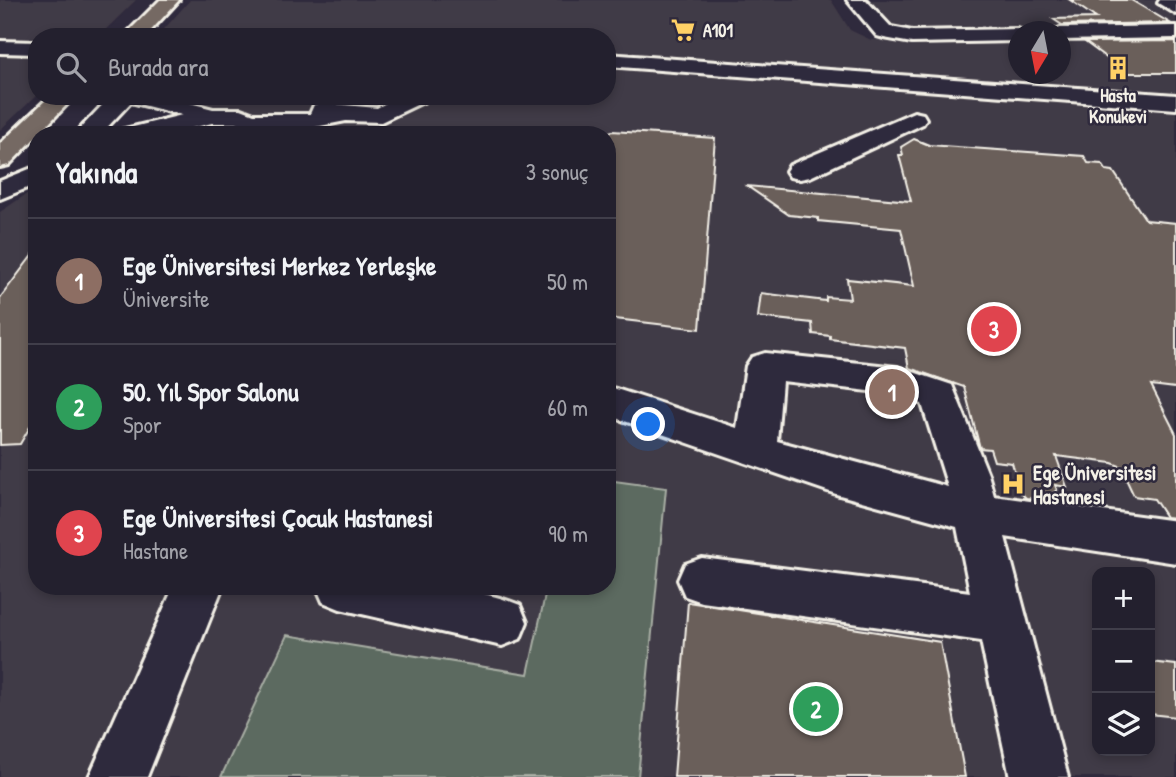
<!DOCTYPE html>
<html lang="tr">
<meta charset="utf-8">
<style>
:root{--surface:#23202e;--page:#2f2d3a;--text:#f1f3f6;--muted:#a3a3aa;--line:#403e4a;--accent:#b45309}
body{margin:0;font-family:"Patrick Hand",sans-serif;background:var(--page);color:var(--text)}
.controls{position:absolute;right:21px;bottom:21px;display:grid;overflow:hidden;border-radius:14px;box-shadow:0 4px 10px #0003}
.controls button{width:63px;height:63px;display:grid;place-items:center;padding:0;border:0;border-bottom:2px solid var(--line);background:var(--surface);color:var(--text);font:35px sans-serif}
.compass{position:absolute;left:1008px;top:21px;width:63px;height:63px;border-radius:50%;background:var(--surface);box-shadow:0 4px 10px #0003;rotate:190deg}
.you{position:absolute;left:649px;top:425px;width:24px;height:24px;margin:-18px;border:5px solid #fff;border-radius:50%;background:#1a73e8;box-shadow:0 0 0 10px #1a73e833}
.badge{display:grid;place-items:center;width:46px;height:46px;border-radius:50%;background:var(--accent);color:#fff;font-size:23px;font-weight:700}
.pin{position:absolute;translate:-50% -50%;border:4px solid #fff;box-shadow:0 2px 7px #0006}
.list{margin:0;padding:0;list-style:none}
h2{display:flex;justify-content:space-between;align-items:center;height:91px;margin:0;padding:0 28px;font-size:30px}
h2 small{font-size:23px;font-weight:400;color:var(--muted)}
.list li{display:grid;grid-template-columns:46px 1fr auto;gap:21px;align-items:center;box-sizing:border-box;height:126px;padding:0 28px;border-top:2px solid var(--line)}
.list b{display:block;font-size:26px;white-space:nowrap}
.list p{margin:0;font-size:23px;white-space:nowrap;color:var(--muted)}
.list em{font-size:23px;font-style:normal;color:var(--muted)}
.icon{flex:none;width:38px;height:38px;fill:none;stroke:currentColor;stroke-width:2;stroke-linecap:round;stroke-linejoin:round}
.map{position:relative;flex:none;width:1176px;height:777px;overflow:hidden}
.search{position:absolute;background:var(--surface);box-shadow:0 4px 10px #0003;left:28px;top:28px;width:588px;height:77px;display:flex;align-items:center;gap:18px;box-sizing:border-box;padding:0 24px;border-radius:28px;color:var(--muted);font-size:26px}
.panel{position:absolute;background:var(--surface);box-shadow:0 4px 10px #0003;left:28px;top:126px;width:588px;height:469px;border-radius:28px}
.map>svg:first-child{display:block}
.built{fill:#413a46;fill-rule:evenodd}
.green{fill:#5b6a60;stroke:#a8aea4;stroke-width:2}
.building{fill:#6b5e5a;stroke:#f4f1e8;stroke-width:2}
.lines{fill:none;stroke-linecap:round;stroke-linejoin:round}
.minor-casing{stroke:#f4f1e8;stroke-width:6}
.major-casing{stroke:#f4f1e8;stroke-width:6}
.minor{fill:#2f2a3d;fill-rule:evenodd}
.major{fill:#756964;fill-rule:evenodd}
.labels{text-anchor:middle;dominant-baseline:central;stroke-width:5;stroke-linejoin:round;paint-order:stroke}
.far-poi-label{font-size:18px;font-weight:bold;fill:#f4f1e8;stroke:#2f2a3d;text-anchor:start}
.poi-label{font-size:21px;font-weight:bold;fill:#f4f1e8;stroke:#2f2a3d;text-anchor:start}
</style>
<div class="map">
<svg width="1176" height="777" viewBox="0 0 1176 777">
<rect width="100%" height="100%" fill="#2f2a3d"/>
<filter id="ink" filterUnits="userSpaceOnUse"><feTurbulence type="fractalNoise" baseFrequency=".0143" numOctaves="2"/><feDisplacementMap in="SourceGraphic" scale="14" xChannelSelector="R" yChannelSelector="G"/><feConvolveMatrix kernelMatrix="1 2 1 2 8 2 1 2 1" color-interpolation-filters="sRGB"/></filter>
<g filter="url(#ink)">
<g class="built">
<path d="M0 0H136L98 37H37V95L0 130Z"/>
<path d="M190 0H831L850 30 871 40 1018 39V74H1060L1061 38 1176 36V777H0V212L37 187V586H607V135H170L213 126 227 106 204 107 169 96H607V37H157ZM1097 572H1150V751H1097Z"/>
<path d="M862 0H1176V28L896 32Z"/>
</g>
<path class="green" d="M607 480 666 488 638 777H221L287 635 528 674 547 586H607Z"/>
<g class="building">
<path d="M1070 0H1131L1170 23 1062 25 1053 19 1096 18Z"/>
<path d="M1176 41V73H1127L1085 42Z"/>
<path d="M612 131 715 138 700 329 607 318V133Z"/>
<path d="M914 139 929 145 1084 156 1088 163 1102 164 1106 170 1113 171 1146 220 1176 223V388L1151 385 1176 434V518L1166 517 1154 499 1134 496 1120 466 1112 463 1056 456 1067 487 1055 485 1057 490 1044 500 1026 498 1021 493 1012 463 994 461 990 449 980 448 964 387 909 368 905 348 830 339V336L813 334 812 323 758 317 761 293 826 301V297L850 299 847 279 914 286 901 229 818 221V218L789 215 747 186 911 201 899 155H903L901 147Z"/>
<path d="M37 249V415L20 444 0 445V298Z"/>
<path d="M688 602 940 642 965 777H674Z"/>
<path d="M1150 662 1176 665V717L1150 714Z"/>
</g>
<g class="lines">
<g class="minor-casing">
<g id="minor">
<path d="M847 0H866L891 27 912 31 1018 29 1026 32H1018V41L912 43 884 38 877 36Z"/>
<path d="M1160 0H1176V14L1158 3Z"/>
<path d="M1176 26V38L1060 40V32H1052L1060 28Z"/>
<path d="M0 41 37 42V54L0 53Z"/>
<path d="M607 54 1176 95V109L607 66Z"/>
<path d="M111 96H163L213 109H241L254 114H310L314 105 322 103 377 108 399 96H428L425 101 381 122 346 121 310 128H249L236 123H212L163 135H118L121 130 182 115 131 102 100 135H74Z"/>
<path d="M914 112 923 114 926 119 923 124 810 177 800 179 790 177 786 171 790 165Z"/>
<path d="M37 166V184L0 199V181Z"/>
<path d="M765 353 898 367 952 385 988 474 994 496 1176 521V563L1005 537 1068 777H1010L981 641 702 602 685 596 678 580 685 564 702 558 970 592 957 527 836 494 607 415V386L737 428 746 366 752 357ZM782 381 895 394 922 404 948 487 777 441Z"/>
<path d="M174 586H223L147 777H89Z"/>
<path d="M316 586C384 586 455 579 520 605L527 622 520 639 502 646 340 609 323 602Z"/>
</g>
</g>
<g class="major-casing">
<g id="major">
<path d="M160 0H179L145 37H123Z"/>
<path d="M50 96H75L9 165 0 167V144Z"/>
</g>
</g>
<use href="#minor" class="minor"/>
<use href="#major" class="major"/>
</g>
</g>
<defs>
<g id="supermarket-bare" transform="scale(1.89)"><path d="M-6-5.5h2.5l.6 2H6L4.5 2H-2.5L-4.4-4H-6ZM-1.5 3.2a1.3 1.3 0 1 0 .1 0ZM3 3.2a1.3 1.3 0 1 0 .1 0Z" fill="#ffd166" stroke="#2f2a3d" stroke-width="2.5" paint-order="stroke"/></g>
<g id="building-bare" transform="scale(1.89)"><path d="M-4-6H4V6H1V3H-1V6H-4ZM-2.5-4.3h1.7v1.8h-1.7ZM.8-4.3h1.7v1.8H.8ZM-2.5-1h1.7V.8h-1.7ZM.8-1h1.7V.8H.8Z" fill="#ffd166" stroke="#2f2a3d" stroke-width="2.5" paint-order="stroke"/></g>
<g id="hospital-bare" transform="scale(1.89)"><path d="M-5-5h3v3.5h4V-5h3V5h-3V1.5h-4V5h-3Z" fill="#ffd166" stroke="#2f2a3d" stroke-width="2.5" paint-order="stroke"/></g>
</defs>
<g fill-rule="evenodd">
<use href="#supermarket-bare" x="683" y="30"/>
<use href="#building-bare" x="1118" y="68"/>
<use href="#hospital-bare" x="1013" y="484"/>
</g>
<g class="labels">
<g class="far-poi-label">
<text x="703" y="30">A101</text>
<text x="1118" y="95" text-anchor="middle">Hasta<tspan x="1118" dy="21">Konukevi</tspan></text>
</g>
<g class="poi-label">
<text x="1033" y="472">Ege Üniversitesi<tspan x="1033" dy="24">Hastanesi</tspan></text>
</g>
</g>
</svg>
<div class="controls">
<button>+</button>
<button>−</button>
<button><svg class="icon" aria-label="layers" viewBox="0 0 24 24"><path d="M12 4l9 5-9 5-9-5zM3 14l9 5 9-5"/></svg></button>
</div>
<svg class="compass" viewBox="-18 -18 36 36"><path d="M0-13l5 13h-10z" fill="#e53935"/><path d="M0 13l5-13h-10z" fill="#a3a3aa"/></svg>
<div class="you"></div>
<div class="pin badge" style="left:892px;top:392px;background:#8d6e63">1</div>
<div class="pin badge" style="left:816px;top:709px;background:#2e9e5b">2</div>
<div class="pin badge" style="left:994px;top:329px;background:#e0444e">3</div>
<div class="search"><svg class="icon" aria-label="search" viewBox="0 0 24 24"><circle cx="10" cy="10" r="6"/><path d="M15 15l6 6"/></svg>Burada ara</div>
<section class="panel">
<h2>Yakında<small>3 sonuç</small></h2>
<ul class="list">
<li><span class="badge" style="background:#8d6e63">1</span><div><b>Ege Üniversitesi Merkez Yerleşke</b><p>Üniversite</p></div><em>50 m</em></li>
<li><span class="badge" style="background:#2e9e5b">2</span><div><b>50. Yıl Spor Salonu</b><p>Spor</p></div><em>60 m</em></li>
<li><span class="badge" style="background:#e0444e">3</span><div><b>Ege Üniversitesi Çocuk Hastanesi</b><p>Hastane</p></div><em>90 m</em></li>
</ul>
</section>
</div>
